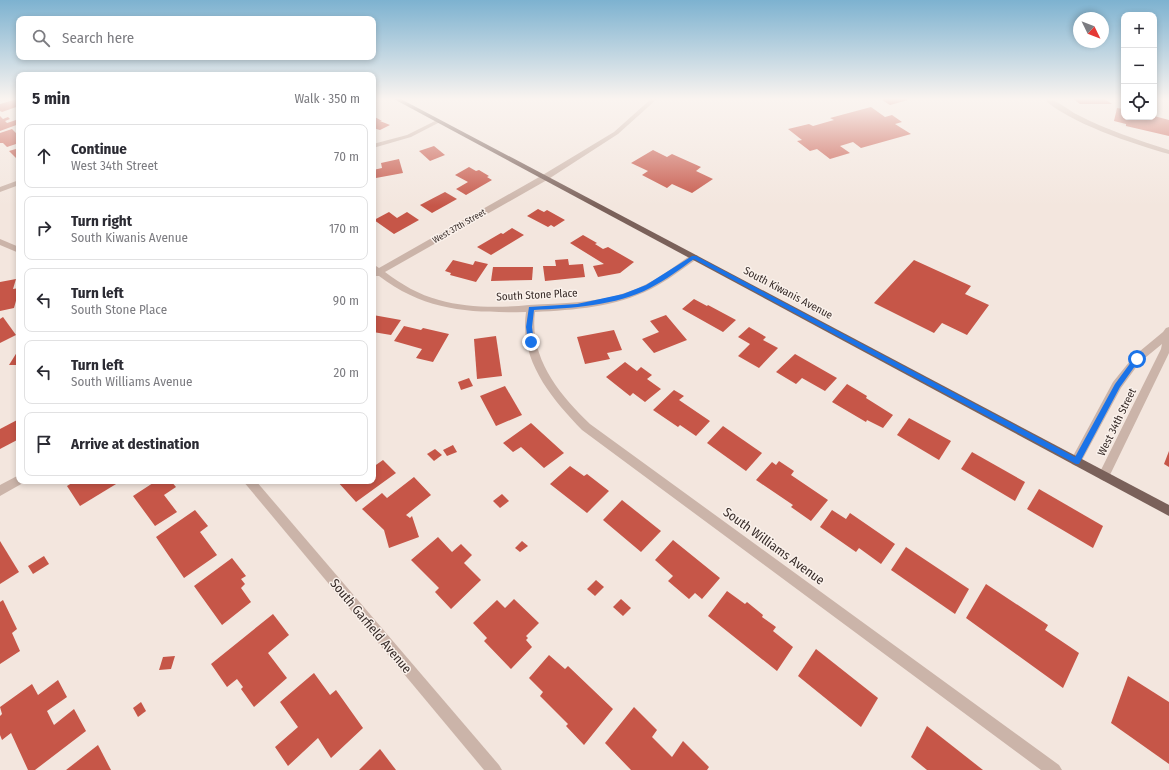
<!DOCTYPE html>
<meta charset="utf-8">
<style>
:root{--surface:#fff;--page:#f2f2f3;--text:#2b2b33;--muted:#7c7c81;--line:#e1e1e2}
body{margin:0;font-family:"Fira Sans Condensed",sans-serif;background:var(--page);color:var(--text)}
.controls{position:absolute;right:12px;top:12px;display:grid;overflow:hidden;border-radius:8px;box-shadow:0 2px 6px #0003}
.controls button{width:36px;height:36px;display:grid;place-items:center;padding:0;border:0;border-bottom:1px solid var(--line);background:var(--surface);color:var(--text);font:20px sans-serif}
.compass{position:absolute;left:1073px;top:12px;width:36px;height:36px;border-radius:50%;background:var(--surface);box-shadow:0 2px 6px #0003;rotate:133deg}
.stop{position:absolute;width:12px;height:12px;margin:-9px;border:3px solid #1a73e8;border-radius:50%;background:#fff}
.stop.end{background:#1a73e8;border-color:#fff;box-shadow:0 1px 4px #0008}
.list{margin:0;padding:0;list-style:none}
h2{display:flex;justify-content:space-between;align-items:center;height:52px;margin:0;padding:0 16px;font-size:17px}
h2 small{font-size:13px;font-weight:400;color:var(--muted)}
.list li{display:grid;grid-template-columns:26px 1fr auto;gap:12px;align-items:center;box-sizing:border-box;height:64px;margin:0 8px 8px;padding:0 8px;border:1px solid var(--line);border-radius:8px}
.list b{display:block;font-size:15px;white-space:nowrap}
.list p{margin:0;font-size:13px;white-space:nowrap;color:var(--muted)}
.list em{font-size:13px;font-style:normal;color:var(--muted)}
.icon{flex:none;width:22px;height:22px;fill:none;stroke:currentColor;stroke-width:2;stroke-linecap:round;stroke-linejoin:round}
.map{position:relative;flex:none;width:1169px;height:770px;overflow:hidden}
.search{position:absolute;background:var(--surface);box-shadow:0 2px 6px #0003;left:16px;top:16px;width:360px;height:44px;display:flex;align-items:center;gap:10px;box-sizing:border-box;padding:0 14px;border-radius:8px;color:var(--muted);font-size:15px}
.panel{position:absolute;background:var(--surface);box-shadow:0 2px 6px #0003;left:16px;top:72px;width:360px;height:412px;border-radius:8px}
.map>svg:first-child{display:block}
.building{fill:#c65648}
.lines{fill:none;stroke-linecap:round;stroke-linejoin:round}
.minor{fill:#cbb4a9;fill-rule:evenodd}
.major{fill:#7a615a;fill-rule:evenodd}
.route{fill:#1a73e8}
.labels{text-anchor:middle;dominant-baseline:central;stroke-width:3;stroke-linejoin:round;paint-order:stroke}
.far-street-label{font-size:9px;fill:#382c29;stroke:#faf1eb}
.street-label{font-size:11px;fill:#382c29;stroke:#faf1eb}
.near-street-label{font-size:13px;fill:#382c29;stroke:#faf1eb}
</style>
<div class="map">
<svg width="1169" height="770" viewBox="0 0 1169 770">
<rect width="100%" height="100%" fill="#f3e6de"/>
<g class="building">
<path d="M890 98H904L908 100 890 105 882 100Z"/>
<path d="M1072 98H1103L1112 104H1080Z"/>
<path d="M17 99 19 100V106L2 112 0 111V104Z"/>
<path d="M871 107 885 117 892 115 902 122 895 124 911 134 861 148 853 142 840 146 850 153 830 159 817 149 810 151 797 141 802 140 788 129 809 124 813 126 834 120 830 118Z"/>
<path d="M1117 108 1124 109V117L1154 116 1169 120V136L1126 126V124L1114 121Z"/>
<path d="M0 116 3 119 8 117 10 119 5 121 7 123 19 119V124L0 131Z"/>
<path d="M373 116 382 121H380L390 125 380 130 373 128Z"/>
<path d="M12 129 19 136V143L7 147 3 143H0V133Z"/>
<path d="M434 146 445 155 430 161 419 151Z"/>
<path d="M19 148V160H18L9 151Z"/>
<path d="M653 150 667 157 672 154 701 167 696 171 713 179 692 193 672 184 667 188 642 175 648 171 631 163Z"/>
<path d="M399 159 403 173 376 178V180L373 181V170L382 168 381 163Z"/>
<path d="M469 167 476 171 479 170 489 176 487 177 492 180 466 195 456 189 468 182 455 175Z"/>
<path d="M445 192 457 199 432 213 420 205Z"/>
<path d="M538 209 544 212 547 210 565 220 554 227 551 225 548 227 527 216Z"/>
<path d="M389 212 397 218 407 212 419 220 394 234 374 220Z"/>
<path d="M512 228 524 235 491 255 477 247 501 233 503 234Z"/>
<path d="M583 235 597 243 595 244 603 249 608 247 634 262 620 273 598 277 593 266 604 264 570 243Z"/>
<path d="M568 259 569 265 583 264 585 277 545 281 543 266H556L555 260Z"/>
<path d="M453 260 473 265 475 261 488 264 476 282 450 275 451 273 445 271Z"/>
<path d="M914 260 971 286 965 294 989 305 967 335 942 323 934 333 874 303Z"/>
<path d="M493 267H533L532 280 491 281Z"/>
<path d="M16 279 13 289 19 288V290L14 308 0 311V282Z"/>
<path d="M694 299 707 306 708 305 736 320 723 332 682 309Z"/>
<path d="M373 315 401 320 391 335 373 332Z"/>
<path d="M666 315 687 340 654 353 642 339 659 332 650 321Z"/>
<path d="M3 317 16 335 0 343V319Z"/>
<path d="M404 326 421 330 423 328 449 334 433 362 416 358 422 349 394 341Z"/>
<path d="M749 327 766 337 763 340 778 348 759 368 738 356 750 344 738 337Z"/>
<path d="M614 330 622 350 607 353 610 359 585 364 577 337Z"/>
<path d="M496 336 502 376 477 379 474 339Z"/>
<path d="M19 349V365H9Z"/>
<path d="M795 354 837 378 825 391 802 378 796 384 776 372Z"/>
<path d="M625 362 637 371 641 367 652 375 647 379 661 389 645 402 633 393 630 396 606 377Z"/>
<path d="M469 378 473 386 461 390 458 382Z"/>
<path d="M847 384 867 396 866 398 893 415 883 428 867 420 866 422 832 402Z"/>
<path d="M505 386 522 415 496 426 480 396Z"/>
<path d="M674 390 684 396 679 400 710 421 696 436 680 425 678 427 653 410Z"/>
<path d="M909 418 951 441 939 460 897 435Z"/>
<path d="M19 419V439L0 449V429Z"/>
<path d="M531 423 564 453 544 468 521 447 513 452 503 443Z"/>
<path d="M723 426 762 453 746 471 707 443Z"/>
<path d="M453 445 457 452 447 456 443 450Z"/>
<path d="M435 449 442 455 434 461 427 454Z"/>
<path d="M1169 451V467L1164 464Z"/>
<path d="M972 452 1025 482 1015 501 961 469Z"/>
<path d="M383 460 396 473 356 502 337 481H373V467Z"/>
<path d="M779 461 794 471 791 475 828 500 811 521 791 507 793 505 756 480 772 462 776 465Z"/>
<path d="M570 466 584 476 587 474 609 491 587 513 550 484Z"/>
<path d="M414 477 431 495 406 515 410 518 412 516 419 537 389 548 384 530 362 509 382 493 387 498Z"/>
<path d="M75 481H121L80 506 67 486Z"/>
<path d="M156 481H171L176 487 164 495 177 512 155 526 133 496Z"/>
<path d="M1039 489 1103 526 1093 548 1027 509Z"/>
<path d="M502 494 509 501 500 508 493 501Z"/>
<path d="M622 500 661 531 641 552 603 520Z"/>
<path d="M195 510 208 526 200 532 217 555 184 578 156 537Z"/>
<path d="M832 510 846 519 850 513 895 544 881 564 859 548 856 552 820 527Z"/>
<path d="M438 537 452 552 461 544 472 555 464 563 481 580 451 609 435 592 439 588 411 560Z"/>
<path d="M673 540 720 578 702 599 695 593 689 599 668 581 673 576 655 560Z"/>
<path d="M0 541 19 572 0 584Z"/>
<path d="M522 541 528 546 520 552 515 548Z"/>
<path d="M906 547 969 589 955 614 891 570Z"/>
<path d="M44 556 49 564 33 574 28 566Z"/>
<path d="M232 558 246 576 241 579 245 584 241 588 251 602 222 625 194 586Z"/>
<path d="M596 580 604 587 595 596 587 589Z"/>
<path d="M986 584 1048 625 1045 630 1079 653 1063 688 966 618Z"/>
<path d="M727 591 745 604 747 602 763 615 762 617 776 627 773 631 793 647 777 671 708 616Z"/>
<path d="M514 599 539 623 526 636 528 638 526 640 532 647 511 669 484 641 487 638 473 623 497 600 505 608Z"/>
<path d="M621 599 631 608 623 616 613 607Z"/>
<path d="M3 600 17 629 12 633 20 651 0 664V602Z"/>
<path d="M273 614 289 635 268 653 287 678 254 707 241 689 243 687 237 679 227 687 211 664Z"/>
<path d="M816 649 878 698 861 727 798 676Z"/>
<path d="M549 655 565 669 568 666 613 709 584 745 566 726 568 724 540 696 543 692 529 678Z"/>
<path d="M175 656 171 669 159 670 163 657Z"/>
<path d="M314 673 330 695 336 690 363 728 331 758 318 738 288 766 275 747 298 727 280 702Z"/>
<path d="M1128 676 1169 702V764L1111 723Z"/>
<path d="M58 680 67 697 47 711 54 725 74 709 86 731 35 770H28L11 733 2 740 0 735V716L2 714 0 707 32 684 38 695Z"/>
<path d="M141 702 146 711 138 717 133 708Z"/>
<path d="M634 707 657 730 652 737 672 757 683 741 709 767 707 770H631L605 743Z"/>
<path d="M927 726 983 770H927L911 757Z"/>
<path d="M98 745 111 770H66Z"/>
<path d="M380 749 396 770H359Z"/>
</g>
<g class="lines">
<g class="minor">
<path d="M652 98H658L618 134 547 180 385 272C401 284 419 295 439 300 467 308 500 308 529 305 563 303 596 303 628 292 652 284 671 269 691 255H697L698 257 697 259C682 269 667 281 651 289 615 307 575 310 535 312 529 358 559 394 590 424L1059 765 1062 770H1041L582 430C551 398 519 360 526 312 469 313 425 311 379 276H373V264L379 268 541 176 614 132Z"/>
<path d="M1043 98C1055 97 1067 110 1078 115 1107 130 1138 140 1169 150V154C1136 145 1066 122 1043 98Z"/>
<path d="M437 120 442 121 411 137 373 148V144L407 135Z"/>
<path d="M19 180V185L0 192V187Z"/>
<path d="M0 239 19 247V253L0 245Z"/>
<path d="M1169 327V353L1108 479 1104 481 1100 479 1098 476 1161 349 1162 344 1140 362 1121 388 1080 464 1076 466 1072 464 1071 461 1072 458 1113 382 1134 356 1163 332 1166 328Z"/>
<path d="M19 475V481H24L23 483 0 496V485Z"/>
<path d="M243 481H256L499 765 502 770H484Z"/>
</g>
<path class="major" d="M392 98H399L1169 505V516Z"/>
</g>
<linearGradient id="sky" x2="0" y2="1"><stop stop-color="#7db2d0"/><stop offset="0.48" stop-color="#faf4f0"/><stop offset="1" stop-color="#faf4f0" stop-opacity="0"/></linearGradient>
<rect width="1169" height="206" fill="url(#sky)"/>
<path class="route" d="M692 256H696L1075 457 1115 384 1134 358 1137 357 1140 359 1120 387 1079 464H1076L694 259C680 269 666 280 650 288 616 306 571 308 534 310L532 327 534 342 531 344 528 342 526 327 529 307 577 304 623 294 646 285Z"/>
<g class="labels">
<g class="far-street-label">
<text transform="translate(459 226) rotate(-30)">West 37th Street</text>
</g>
<g class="street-label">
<text transform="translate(788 293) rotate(28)">South Kiwanis Avenue</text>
<text transform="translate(537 295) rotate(-3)">South Stone Place</text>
<text transform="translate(1117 422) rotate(-64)">West 34th Street</text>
</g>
<g class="near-street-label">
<text transform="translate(774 546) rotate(36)">South Williams Avenue</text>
<text transform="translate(371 626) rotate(50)">South Garfield Avenue</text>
</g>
</g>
</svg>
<div class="controls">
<button>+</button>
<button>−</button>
<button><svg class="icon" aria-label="locate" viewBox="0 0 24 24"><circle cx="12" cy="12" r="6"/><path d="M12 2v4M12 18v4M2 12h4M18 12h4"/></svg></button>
</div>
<svg class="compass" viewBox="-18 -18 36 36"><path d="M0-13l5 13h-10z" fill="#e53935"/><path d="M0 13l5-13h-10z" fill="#7c7c81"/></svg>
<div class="stop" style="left:1137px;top:359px"></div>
<div class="stop end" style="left:531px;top:342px"></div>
<div class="search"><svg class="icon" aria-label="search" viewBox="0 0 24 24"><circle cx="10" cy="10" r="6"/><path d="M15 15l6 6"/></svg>Search here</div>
<section class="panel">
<h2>5 min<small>Walk · 350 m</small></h2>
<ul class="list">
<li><svg class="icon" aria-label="ahead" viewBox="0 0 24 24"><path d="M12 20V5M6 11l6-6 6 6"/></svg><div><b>Continue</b><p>West 34th Street</p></div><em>70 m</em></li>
<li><svg class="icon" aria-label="right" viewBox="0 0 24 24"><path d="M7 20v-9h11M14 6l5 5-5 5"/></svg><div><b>Turn right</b><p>South Kiwanis Avenue</p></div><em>170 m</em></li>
<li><svg class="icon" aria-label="left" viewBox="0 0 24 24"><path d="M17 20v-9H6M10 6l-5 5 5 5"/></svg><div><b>Turn left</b><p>South Stone Place</p></div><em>90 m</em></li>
<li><svg class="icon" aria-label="left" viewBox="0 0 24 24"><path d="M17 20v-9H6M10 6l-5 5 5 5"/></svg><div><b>Turn left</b><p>South Williams Avenue</p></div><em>20 m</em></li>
<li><svg class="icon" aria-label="arrive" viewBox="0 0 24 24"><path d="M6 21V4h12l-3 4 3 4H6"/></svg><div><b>Arrive at destination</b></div></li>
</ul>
</section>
</div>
